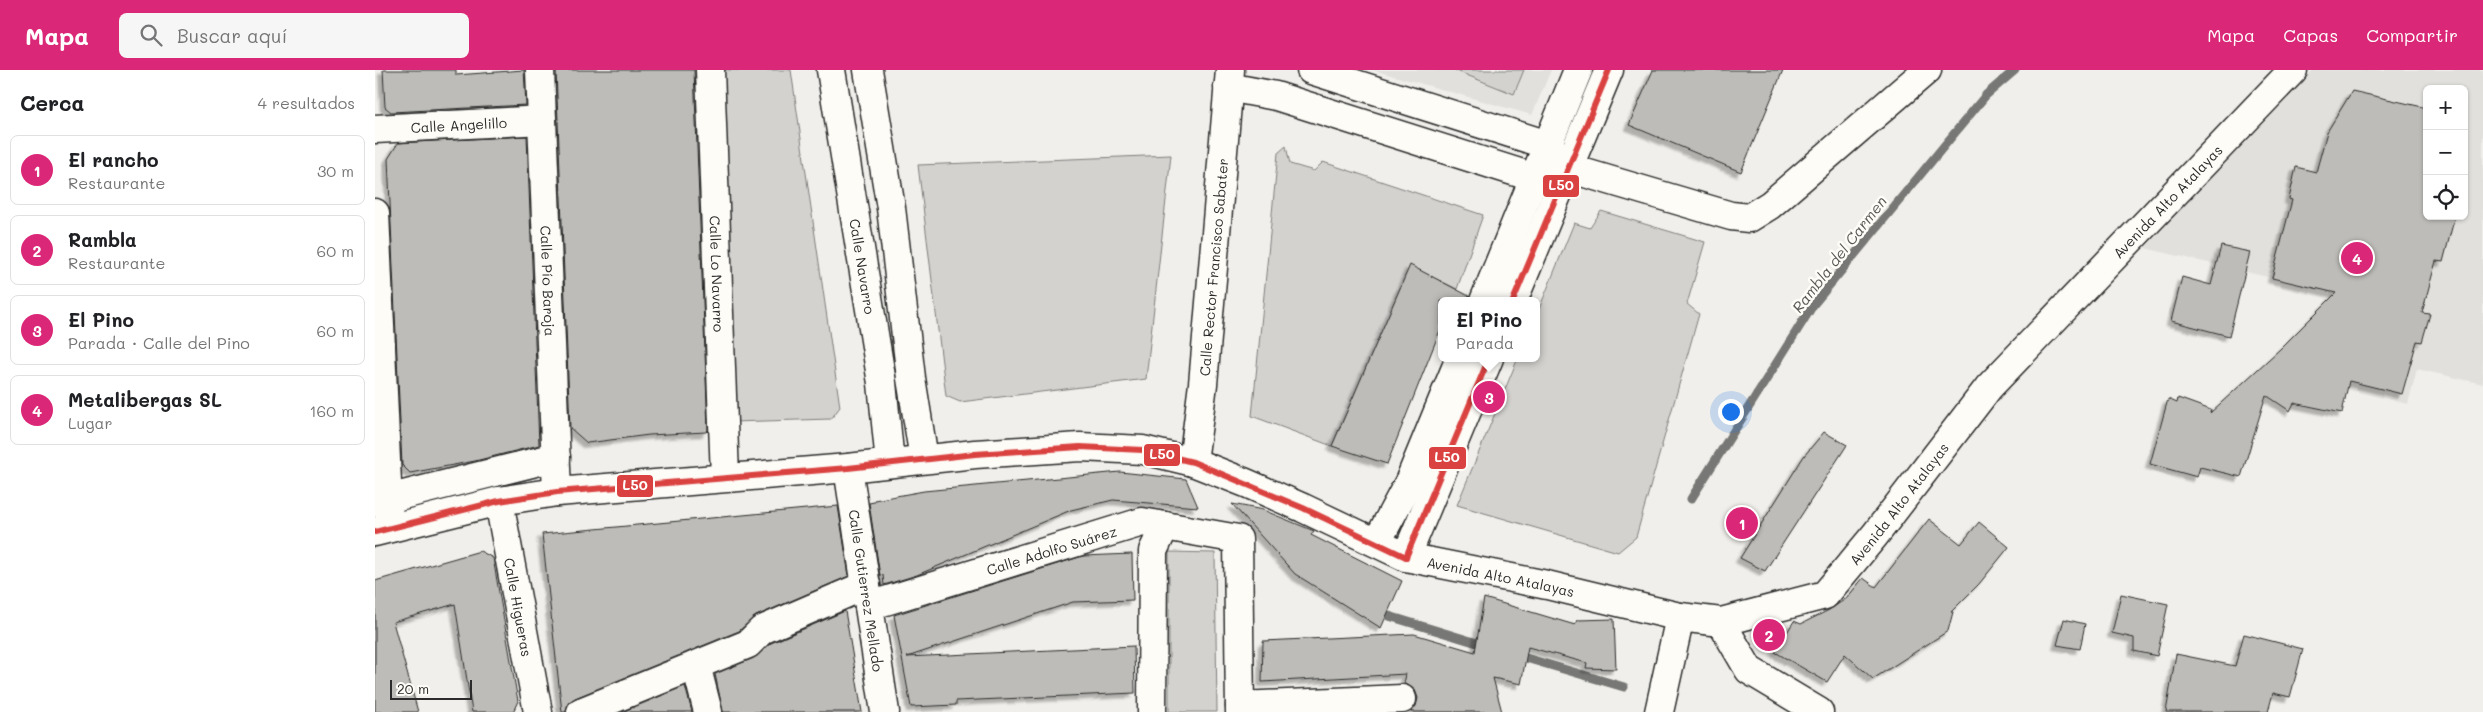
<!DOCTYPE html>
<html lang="es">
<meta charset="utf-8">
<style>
:root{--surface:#fff;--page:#f6f6f6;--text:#202124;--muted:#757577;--line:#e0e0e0;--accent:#db2777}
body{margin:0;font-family:Mali,sans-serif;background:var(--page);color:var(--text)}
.controls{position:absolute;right:15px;top:15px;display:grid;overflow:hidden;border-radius:8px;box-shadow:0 1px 4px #0004}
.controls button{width:45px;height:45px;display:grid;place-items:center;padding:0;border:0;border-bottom:1px solid var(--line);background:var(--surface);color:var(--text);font:25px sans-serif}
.scale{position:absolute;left:15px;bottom:12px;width:82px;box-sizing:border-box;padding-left:5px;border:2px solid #2b2b2b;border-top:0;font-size:14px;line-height:18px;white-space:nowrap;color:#2b2b2b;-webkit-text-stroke:4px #fdfcf7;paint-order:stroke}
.you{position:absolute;left:1355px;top:341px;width:18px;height:18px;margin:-12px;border:4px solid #fff;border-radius:50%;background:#1a73e8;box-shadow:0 0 0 8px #1a73e833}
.badge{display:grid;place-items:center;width:32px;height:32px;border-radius:50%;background:var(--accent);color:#fff;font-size:16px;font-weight:700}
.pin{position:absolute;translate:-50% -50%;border:2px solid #fff;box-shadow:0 1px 5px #0006}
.popup{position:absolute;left:1063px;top:227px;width:102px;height:65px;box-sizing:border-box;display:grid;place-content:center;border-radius:8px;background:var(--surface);filter:drop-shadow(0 1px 4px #0005);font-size:16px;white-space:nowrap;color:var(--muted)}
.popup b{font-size:19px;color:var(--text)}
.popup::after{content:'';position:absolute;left:50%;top:100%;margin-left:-10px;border:10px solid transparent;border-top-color:var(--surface)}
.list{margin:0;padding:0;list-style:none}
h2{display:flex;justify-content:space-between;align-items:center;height:65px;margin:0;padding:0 20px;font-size:21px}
h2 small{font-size:16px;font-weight:400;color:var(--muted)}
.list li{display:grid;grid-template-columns:32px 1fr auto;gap:15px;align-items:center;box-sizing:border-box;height:70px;margin:0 10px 10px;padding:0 10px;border:1px solid var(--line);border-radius:8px}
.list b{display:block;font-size:19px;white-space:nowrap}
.list p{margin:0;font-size:16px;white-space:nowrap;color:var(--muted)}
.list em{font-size:16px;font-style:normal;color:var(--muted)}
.icon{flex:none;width:28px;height:28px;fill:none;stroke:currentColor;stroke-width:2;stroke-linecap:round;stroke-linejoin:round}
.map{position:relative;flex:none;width:2108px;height:642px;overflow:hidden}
header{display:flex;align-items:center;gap:30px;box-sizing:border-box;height:70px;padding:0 25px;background:var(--accent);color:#fff}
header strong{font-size:24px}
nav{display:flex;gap:28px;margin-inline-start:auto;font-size:18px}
.search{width:350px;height:45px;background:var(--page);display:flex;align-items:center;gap:12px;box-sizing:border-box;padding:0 18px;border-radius:8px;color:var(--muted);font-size:19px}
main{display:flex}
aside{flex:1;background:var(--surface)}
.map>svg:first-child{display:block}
.built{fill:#e1e0dc;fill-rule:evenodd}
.green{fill:#d3d2cf;stroke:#7f7e7d}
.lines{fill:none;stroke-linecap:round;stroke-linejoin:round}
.stream{stroke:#777775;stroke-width:9}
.building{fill:#bdbcb8;stroke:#2b2b2b;filter:url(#shadow)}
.minor-casing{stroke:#2b2b2b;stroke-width:31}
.major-casing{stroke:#2b2b2b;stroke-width:31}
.minor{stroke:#fdfcf7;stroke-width:28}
.major{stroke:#fdfcf7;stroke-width:28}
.bus-1-casing{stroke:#fdfcf7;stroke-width:10}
.bus-1{stroke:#da4241;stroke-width:6}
.labels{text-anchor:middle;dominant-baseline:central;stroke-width:5;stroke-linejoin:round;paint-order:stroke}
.street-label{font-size:14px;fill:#2b2b2b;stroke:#fdfcf7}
.water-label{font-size:15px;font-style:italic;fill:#575756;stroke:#fdfcf7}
.line-badge{stroke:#fdfcf7;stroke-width:2}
.badge-label{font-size:14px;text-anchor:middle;font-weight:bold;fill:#fff}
</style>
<header>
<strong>Mapa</strong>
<div class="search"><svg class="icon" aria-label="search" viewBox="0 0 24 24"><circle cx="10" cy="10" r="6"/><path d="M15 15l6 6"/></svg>Buscar aquí</div>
<nav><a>Mapa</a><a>Capas</a><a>Compartir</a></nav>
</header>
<main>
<aside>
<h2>Cerca<small>4 resultados</small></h2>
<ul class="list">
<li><span class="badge">1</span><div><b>El rancho</b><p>Restaurante</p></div><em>30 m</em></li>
<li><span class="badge">2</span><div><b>Rambla</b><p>Restaurante</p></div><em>60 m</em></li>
<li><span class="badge">3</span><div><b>El Pino</b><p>Parada · Calle del Pino</p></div><em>60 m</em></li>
<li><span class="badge">4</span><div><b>Metalibergas SL</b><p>Lugar</p></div><em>160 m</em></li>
</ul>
</aside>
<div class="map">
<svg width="2108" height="642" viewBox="0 0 2108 642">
<defs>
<filter id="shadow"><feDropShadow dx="-4.5" dy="4.5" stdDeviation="1" flood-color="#0004"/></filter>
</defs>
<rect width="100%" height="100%" fill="#f0efeb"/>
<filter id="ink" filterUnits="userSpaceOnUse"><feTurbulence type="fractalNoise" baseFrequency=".02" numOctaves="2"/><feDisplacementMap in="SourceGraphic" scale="10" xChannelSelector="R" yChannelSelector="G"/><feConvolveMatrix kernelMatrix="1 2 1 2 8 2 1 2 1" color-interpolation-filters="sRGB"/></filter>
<g filter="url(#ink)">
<g class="built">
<path d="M998 0H1176L1157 45Z"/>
<path d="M1938 0H2108V314L2042 299 2033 334 1907 304 1893 290 1955 229 1956 222 1770 178 1846 94ZM2052 19H2089V146H2052Z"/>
</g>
<g class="green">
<path d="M348 0H416L465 337 456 349 357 352Z"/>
<path d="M1079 0H1149L1139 24Z"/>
<path d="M911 76 915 94 939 101 948 92 1108 145 1082 219 1035 196 957 376 877 346 903 83Z"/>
<path d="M796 85 771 309 585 332 571 326 543 95Z"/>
<path d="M1226 141 1330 172 1312 234 1324 244 1261 467 1243 482 1082 435 1143 288H1162V244L1199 153 1215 158Z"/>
<path d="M794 482 840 483 842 642H794Z"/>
</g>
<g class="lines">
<g class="stream">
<path d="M1316 429 1438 235 1611 25 1640 0"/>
<path d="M1014 546 1112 576"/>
<path d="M1141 585 1249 617"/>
</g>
</g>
<g class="building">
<path d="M8 0H81V5L149 0 151 35 16 42 10 37Z"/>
<path d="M181 0H319L333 360 331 362 274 365 212 373 195 358Z"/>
<path d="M1278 0H1408L1366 102 1254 55Z"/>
<path d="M1977 21 2052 38V146H2080L2068 192 2061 191 2047 243 2055 244 2047 272 2042 271 2027 324 1974 311 1967 343 1919 333 1915 341 1891 325 1866 407 1825 397 1822 407 1775 394 1793 329 1802 333 1803 328 1836 340 1835 343 1905 279 1961 223 1897 208 1917 130 1914 129 1921 97 1941 102 1952 62Z"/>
<path d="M152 66 164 375 100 391 35 403 27 395 13 89 23 73Z"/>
<path d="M1846 176 1875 182 1854 266 1796 251 1807 207 1836 215Z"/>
<path d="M1035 195 1094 226V231H1066V258L1012 394 957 376Z"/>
<path d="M1449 362 1472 375 1390 501 1365 488 1429 386Z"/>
<path d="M745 402 811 409 823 437 738 430 696 440 542 505 509 515 508 505 505 506 494 433 499 432V430L549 421Z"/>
<path d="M857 434 888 440 939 461 936 465 1027 511 1006 558 920 504Z"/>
<path d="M463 436 474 506 381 546 364 561 200 628 193 633 191 642H187L167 464Z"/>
<path d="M1554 449 1586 474 1604 452 1634 477 1604 514 1576 542H1578L1573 561 1498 609 1470 584 1452 612 1400 582 1419 551 1426 554 1454 540 1472 528 1488 508 1501 517Z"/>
<path d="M105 481 118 488 143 631 138 642H97L80 534 18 552 43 642H0V511Z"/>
<path d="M757 484 758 530 698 532 532 587 759 576 760 623 581 631V635L536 637 519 545 708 486Z"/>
<path d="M1746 524 1793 534 1782 586 1759 581V568L1737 563Z"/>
<path d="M1109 528 1200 555 1202 550 1239 549 1241 599 1211 598 1212 593 1153 577 1146 614 1118 608 1127 642H1036L1041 636 1043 628 1040 620 1029 614 1031 604 887 612 888 571 1039 564 1100 582Z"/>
<path d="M470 541 487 642H348L340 604 379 588 396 573Z"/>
<path d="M1689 549 1710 554 1705 579 1682 575Z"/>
<path d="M1869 564 1928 579 1915 627 1898 623 1893 642H1791L1801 584 1860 596Z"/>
<path d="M310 616 317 642H247Z"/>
</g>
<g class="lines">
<g class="minor-casing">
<g id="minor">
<path id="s1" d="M165 0 182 422"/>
<path id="s2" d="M335 0 350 407"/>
<path id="s3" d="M456 0 507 313 515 393"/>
<path d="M493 0 516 138 536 308 549 389"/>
<path d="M936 0 1173 75 1193 98"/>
<path d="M853 17 901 26 1160 108 1193 98 1356 146 1374 148 1395 135 1552 0"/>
<path id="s4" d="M0 59 167 50"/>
<path d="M0 143 14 458"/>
<path d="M1109 231 1203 0"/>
<path d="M1138 231 1234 0"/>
<path id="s5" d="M818 392 828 314 855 0"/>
<path id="s6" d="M473 398 510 642"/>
<path id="s7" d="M124 431 163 642"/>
<path d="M0 432 181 387"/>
<path d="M1002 472 1034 412 1085 288"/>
<path d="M1031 487 1114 288"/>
<path id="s8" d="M494 536 767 452 863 469 865 642"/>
<path d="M1346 552 1374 600 1444 642"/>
<path d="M321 595 333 642"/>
<path d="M865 636 1027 629"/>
<path d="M206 642 373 574 387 560 491 515"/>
<path d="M777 642 778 481 790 456"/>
<path d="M1284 642 1305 547"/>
</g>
</g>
<g class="major-casing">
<g id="major">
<path id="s9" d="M0 462 124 431 182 422 473 398 600 384 705 377 768 380 818 392 871 413 928 438 1031 487 1172 515 1305 547 1346 552 1450 525 1500 465 1614 317 1918 0"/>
</g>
</g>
<use href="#minor" class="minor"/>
<use href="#major" class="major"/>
<g class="bus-1-casing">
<g id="bus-1">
<path d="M1138 231 1234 0"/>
<path d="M0 462 124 431 182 422 473 398 600 384 705 377 768 380 818 392 928 438 1031 487"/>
<path d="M1031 487 1114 288"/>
</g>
</g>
<use href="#bus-1" class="bus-1"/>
</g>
</g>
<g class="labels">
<g class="street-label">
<text stroke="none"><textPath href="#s4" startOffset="84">Calle Angelillo</textPath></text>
<text stroke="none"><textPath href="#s9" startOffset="2011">Avenida Alto Atalayas</textPath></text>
<text stroke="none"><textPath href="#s5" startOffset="196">Calle Rector Francisco Sabater</textPath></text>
<text stroke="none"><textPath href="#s3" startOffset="199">Calle Navarro</textPath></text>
<text stroke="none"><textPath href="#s2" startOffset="204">Calle Lo Navarro</textPath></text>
<text stroke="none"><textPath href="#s1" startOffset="211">Calle Pío Baroja</textPath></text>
<text stroke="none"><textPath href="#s9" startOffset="1606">Avenida Alto Atalayas</textPath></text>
<text stroke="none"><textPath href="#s8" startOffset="191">Calle Adolfo Suárez</textPath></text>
<text stroke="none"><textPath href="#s9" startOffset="1156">Avenida Alto Atalayas</textPath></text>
<text stroke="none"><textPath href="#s6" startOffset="124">Calle Gutierrez Mellado</textPath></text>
<text stroke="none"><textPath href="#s7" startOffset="108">Calle Higueras</textPath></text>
</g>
<g class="water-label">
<text transform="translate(1464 184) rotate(-52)">Rambla del Carmen</text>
</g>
</g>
<g class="line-badge">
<rect x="1167" y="104" width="38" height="24" rx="5" fill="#da4241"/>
<rect x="768" y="373" width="38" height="24" rx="5" fill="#da4241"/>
<rect x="1053" y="376" width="39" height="24" rx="5" fill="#da4241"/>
<rect x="241" y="404" width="38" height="24" rx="5" fill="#da4241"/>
</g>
<g class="badge-label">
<text x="1186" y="120">L50</text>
<text x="787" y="389">L50</text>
<text x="1072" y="392">L50</text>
<text x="260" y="420">L50</text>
</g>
</svg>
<div class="controls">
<button>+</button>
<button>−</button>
<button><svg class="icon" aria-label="locate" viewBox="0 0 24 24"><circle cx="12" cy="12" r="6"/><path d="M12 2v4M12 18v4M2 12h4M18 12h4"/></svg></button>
</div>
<div class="scale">20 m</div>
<div class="you"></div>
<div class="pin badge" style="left:1367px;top:453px">1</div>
<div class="pin badge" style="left:1394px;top:565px">2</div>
<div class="pin badge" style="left:1114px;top:327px">3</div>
<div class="popup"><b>El Pino</b>Parada</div>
<div class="pin badge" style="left:1982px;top:188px">4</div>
</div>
</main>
